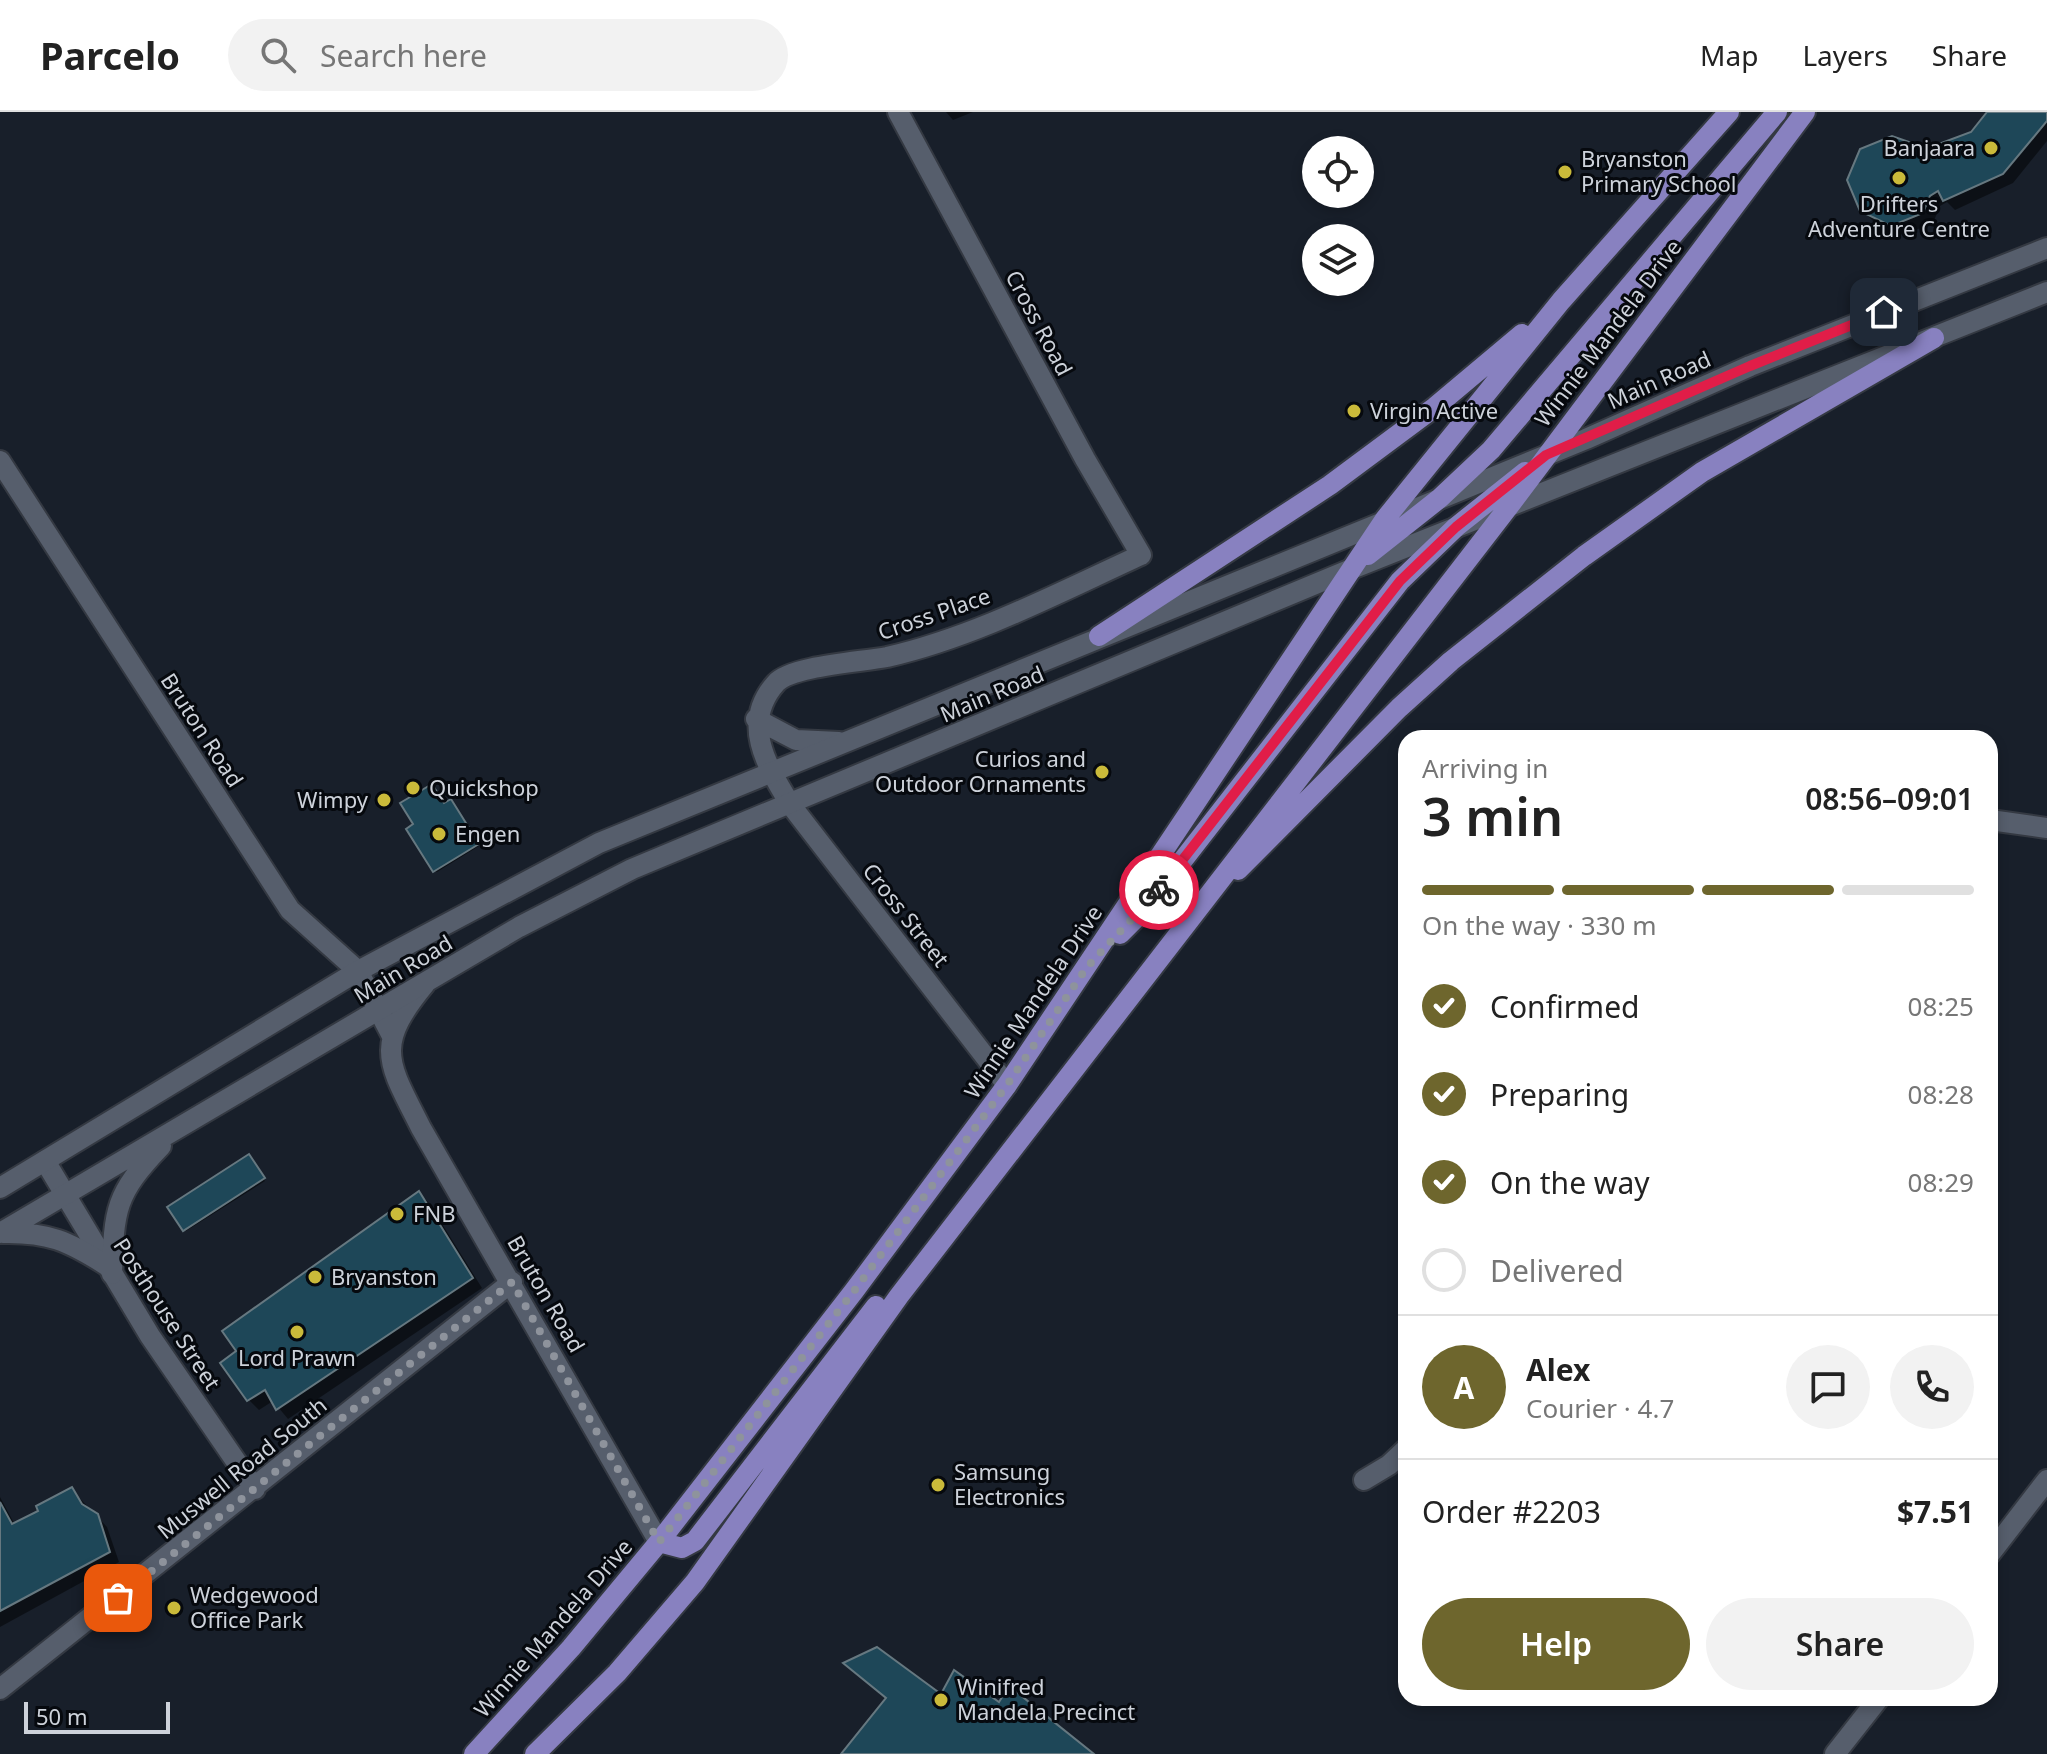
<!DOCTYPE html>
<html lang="en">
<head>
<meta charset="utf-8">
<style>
  :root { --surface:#fff; --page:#f2f2f2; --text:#222; --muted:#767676; --line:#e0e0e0; --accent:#6e662d }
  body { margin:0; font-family:"Noto Sans",sans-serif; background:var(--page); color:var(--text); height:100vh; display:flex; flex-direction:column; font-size:30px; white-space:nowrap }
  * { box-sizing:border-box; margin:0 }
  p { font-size:26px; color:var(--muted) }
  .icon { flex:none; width:44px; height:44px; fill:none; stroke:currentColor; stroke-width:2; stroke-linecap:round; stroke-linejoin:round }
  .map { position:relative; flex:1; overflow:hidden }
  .details { position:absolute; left:1398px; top:618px; width:600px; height:976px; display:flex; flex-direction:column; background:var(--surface); border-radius:24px; box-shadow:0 4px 12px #0003 }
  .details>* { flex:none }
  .buttons { position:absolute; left:1302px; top:24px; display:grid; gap:16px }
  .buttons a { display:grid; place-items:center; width:72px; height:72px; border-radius:50%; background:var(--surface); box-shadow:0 4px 12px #0003; font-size:40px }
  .scale { position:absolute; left:24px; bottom:20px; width:146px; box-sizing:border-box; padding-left:8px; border:4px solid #cdd2da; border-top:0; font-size:22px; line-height:28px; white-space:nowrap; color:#cdd2da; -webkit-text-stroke:6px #06090e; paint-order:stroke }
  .pin { position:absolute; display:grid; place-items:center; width:68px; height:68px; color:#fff; margin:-34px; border-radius:16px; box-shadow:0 4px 12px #0006 }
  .courier { position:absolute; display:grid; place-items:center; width:80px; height:80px; margin:-40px; border:6px solid #e11d48; border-radius:50%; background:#fff; color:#222; box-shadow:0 2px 10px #0007 }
  .overview em { font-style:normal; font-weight:600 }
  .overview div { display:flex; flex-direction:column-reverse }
  .overview { display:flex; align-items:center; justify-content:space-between; height:136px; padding:0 24px }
  h1 { font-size:52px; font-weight:600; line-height:60px }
  .bar { display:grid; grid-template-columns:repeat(4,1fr); gap:12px 8px; align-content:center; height:96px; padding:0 24px }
  .bar i { height:10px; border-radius:6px; background:var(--line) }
  .bar .current { background:var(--accent) }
  .bar p { grid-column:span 4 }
  .line { display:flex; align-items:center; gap:20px; padding:0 24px; border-top:2px solid var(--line) }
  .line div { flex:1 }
  .round { display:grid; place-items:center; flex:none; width:84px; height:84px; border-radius:42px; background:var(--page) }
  ol { padding:0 24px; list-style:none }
  li { display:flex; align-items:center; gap:24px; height:88px }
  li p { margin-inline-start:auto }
  li .icon { padding:8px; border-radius:50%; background:var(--accent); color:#fff; stroke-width:4 }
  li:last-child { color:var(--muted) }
  li i { width:44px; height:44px; border:4px solid var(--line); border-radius:50% }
  .cta { display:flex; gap:16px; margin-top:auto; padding:16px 24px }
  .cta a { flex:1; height:92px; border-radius:48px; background:var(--accent); color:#fff; font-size:32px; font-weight:600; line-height:92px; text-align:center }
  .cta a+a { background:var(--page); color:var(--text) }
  header { display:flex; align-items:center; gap:48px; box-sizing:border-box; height:112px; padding:0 40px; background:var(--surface); border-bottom:2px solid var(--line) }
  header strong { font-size:38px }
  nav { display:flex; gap:44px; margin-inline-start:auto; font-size:28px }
  .search { width:560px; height:72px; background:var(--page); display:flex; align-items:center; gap:20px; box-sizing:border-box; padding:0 28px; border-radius:44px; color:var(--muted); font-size:30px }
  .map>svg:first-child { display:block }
</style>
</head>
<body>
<header>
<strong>Parcelo</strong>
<div class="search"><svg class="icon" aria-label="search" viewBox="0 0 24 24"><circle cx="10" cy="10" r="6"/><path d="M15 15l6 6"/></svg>Search here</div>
<nav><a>Map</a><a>Layers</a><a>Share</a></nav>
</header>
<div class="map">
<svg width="2047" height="1642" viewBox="0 0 2047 1642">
  <rect width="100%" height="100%" fill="#181f2a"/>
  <path fill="#0007" d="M946 0H973L953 8Z
    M1990 0H2047V29L2013 71 1955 98 1947 90 1940 94 1933 111 1903 123 1873 109 1862 98 1921 41 1972 22Z
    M452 691 479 734 437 760 435 759Z
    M251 1046 265 1069 186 1119 184 1118Z
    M419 1081 429 1091 482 1176 288 1307 273 1289 259 1298 249 1288Z
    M72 1378 107 1415 119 1450 0 1515V1385L15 1413Z"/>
  <path fill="#1e4758" stroke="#667880" stroke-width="2" d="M1987 0H2047V9L2003 62 1943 89 1938 79 1930 84 1923 101 1891 114 1860 99 1847 68 1860 37 1892 24 1915 32 1920 39 1971 20Z
    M432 672 444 691 451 687 479 732 433 760 406 717 413 712 400 691Z
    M249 1042 265 1066 183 1119 167 1095Z
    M419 1079 473 1166 276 1298 265 1278 247 1289 220 1251 236 1239 222 1219Z
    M72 1375 82 1392 98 1402 110 1440 0 1499V1390L12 1412 38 1399 36 1394Z
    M877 1535 941 1582 954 1558 999 1590 1009 1574 1094 1642H841L886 1586 843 1551Z"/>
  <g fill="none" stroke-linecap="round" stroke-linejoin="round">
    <g stroke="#343942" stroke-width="24">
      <path id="street" d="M898 0 1085 347 1141 443C1060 480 975 525 887 545 861 550 791 554 776 571 740 611 767 654 790 692L1007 973
        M0 349 290 798 358 859 392 924
        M756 607 796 628 839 630
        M1990 708 2047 716
        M425 872C373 935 388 950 421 1016L659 1430
        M45 1049 150 1224 255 1377
        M1364 1368 1389 1353 1406 1337
        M1990 1442 2047 1368
        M0 1577 512 1170
        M1835 1642 1879 1586"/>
    </g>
    <g stroke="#343942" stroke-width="24">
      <path id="secondary" d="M0 1076 358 859 599 731 1586 327 1750 254 2047 136
        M0 1121 519 815 632 757 1349 458 2047 180
        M3 1121C48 1120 68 1129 106 1153
        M112 1162C114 1097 115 1082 161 1034"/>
    </g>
    <g stroke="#343942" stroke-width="24">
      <path id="primary" d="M1368 443 1440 386 1491 338 1777 0
        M1099 524 1330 373 1435 295 1522 222
        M1238 758 1399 596 1451 549 1584 444 1702 360 1934 226
        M1120 822 1144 798 1400 469 1456 415 1525 360
        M659 1430 682 1436 695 1429 876 1194
        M474 1642 571 1536 659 1430 854 1179 1007 973 1385 407 1561 189 1729 0
        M535 1642 617 1561 695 1470 899 1184 1510 393 1805 0"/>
    </g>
    <use href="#street" stroke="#565e6c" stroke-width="20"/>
    <use href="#secondary" stroke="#565e6c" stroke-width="20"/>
    <use href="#primary" stroke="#8881c0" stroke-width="20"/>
  </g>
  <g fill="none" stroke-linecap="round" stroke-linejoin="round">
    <path stroke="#8e939c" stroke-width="8" stroke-dasharray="0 14.4" d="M118 1486 512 1170 659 1430 854 1179 1007 973 1087 855 1159 778"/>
    <path stroke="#e11d48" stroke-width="10" d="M1159 778 1400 469 1456 415 1546 343 1750 254 1884 200"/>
  </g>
  <g fill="#caba3a" stroke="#06090e" stroke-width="3">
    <circle cx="1991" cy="36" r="8"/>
    <circle cx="1565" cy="60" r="8"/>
    <circle cx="1899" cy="66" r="8"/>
    <circle cx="1354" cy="299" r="8"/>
    <circle cx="1102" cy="660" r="8"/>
    <circle cx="413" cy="676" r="8"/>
    <circle cx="384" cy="688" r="8"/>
    <circle cx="439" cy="722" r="8"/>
    <circle cx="397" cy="1102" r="8"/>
    <circle cx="315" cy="1165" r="8"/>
    <circle cx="297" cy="1220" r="8"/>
    <circle cx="938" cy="1373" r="8"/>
    <circle cx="174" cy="1496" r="8"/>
    <circle cx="941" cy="1588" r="8"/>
  </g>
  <g text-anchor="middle" stroke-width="6" stroke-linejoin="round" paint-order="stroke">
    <g font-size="22" fill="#cdd2da" stroke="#06090e" text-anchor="start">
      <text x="1975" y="44" text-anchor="end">Banjaara</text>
      <text x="1581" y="55">Bryanston<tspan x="1581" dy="25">Primary School</tspan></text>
      <text x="1899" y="100" text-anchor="middle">Drifters<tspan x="1899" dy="25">Adventure Centre</tspan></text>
      <text x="1370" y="307">Virgin Active</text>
      <text x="1086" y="655" text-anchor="end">Curios and<tspan x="1086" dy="25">Outdoor Ornaments</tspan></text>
      <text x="429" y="684">Quickshop</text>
      <text x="368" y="696" text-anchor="end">Wimpy</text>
      <text x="455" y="730">Engen</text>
      <text x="413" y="1110">FNB</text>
      <text x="331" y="1173">Bryanston</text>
      <text x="297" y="1254" text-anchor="middle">Lord Prawn</text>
      <text x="954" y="1368">Samsung<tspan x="954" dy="25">Electronics</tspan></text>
      <text x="190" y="1491">Wedgewood<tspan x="190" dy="25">Office Park</tspan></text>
      <text x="957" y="1583">Winifred<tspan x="957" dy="25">Mandela Precinct</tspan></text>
    </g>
    <g font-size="22" fill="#cdd2da" stroke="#06090e">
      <text transform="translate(1039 211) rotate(62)" y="8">Cross Road</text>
      <text transform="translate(1608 221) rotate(-53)" y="8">Winnie Mandela Drive</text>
      <text transform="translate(1659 268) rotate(-24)" y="8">Main Road</text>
      <text transform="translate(934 502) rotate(-19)" y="8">Cross Place</text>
      <text transform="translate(992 582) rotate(-23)" y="8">Main Road</text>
      <text transform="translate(202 618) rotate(57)" y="8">Bruton Road</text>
      <text transform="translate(906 803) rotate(52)" y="8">Cross Street</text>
      <text transform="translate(403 857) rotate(-31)" y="8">Main Road</text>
      <text transform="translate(1033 890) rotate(-56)" y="8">Winnie Mandela Drive</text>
      <text transform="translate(546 1182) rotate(60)" y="8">Bruton Road</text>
      <text transform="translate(167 1202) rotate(57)" y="8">Posthouse Street</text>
      <text transform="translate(242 1356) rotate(-39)" y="8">Muswell Road South</text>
      <text transform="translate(553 1516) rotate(-49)" y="8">Winnie Mandela Drive</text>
    </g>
  </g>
</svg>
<div class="buttons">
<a><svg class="icon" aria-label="locate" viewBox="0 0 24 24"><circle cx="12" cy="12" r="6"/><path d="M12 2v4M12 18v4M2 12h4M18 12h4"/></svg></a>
<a><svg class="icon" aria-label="layers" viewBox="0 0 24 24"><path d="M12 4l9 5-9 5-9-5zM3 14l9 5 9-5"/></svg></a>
</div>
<div class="scale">50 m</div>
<div class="pin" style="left:118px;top:1486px;background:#ea580c"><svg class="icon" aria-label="bag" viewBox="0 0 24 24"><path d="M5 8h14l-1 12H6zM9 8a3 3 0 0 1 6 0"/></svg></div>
<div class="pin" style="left:1884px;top:200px;background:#1f2937"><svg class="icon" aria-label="home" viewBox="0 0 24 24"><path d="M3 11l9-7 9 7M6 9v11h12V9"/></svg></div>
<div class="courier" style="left:1159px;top:778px"><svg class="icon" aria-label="bike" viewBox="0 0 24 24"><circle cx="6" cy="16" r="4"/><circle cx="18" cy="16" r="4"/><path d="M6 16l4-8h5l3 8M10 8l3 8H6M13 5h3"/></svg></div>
<section class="details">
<div class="overview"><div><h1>3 min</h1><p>Arriving in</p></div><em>08:56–09:01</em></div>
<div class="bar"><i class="current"></i><i class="current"></i><i class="current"></i><i></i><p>On the way · 330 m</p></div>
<ol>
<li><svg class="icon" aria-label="check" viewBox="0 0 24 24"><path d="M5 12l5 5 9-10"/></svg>Confirmed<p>08:25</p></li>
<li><svg class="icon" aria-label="check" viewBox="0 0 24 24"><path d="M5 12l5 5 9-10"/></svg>Preparing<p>08:28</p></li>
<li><svg class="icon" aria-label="check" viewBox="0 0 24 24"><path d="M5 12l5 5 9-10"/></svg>On the way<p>08:29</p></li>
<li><i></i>Delivered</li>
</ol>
<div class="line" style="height:144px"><b class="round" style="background:var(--accent);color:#fff">A</b><div><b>Alex</b><p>Courier · 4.7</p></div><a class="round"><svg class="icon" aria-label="chat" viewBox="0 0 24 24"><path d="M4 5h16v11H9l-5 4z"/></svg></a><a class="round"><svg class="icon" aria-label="phone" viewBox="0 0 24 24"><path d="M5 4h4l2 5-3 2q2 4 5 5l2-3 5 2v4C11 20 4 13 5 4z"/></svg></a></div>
<div class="line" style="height:104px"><div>Order #2203</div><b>$7.51</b></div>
<div class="cta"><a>Help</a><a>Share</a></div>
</section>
</div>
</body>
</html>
